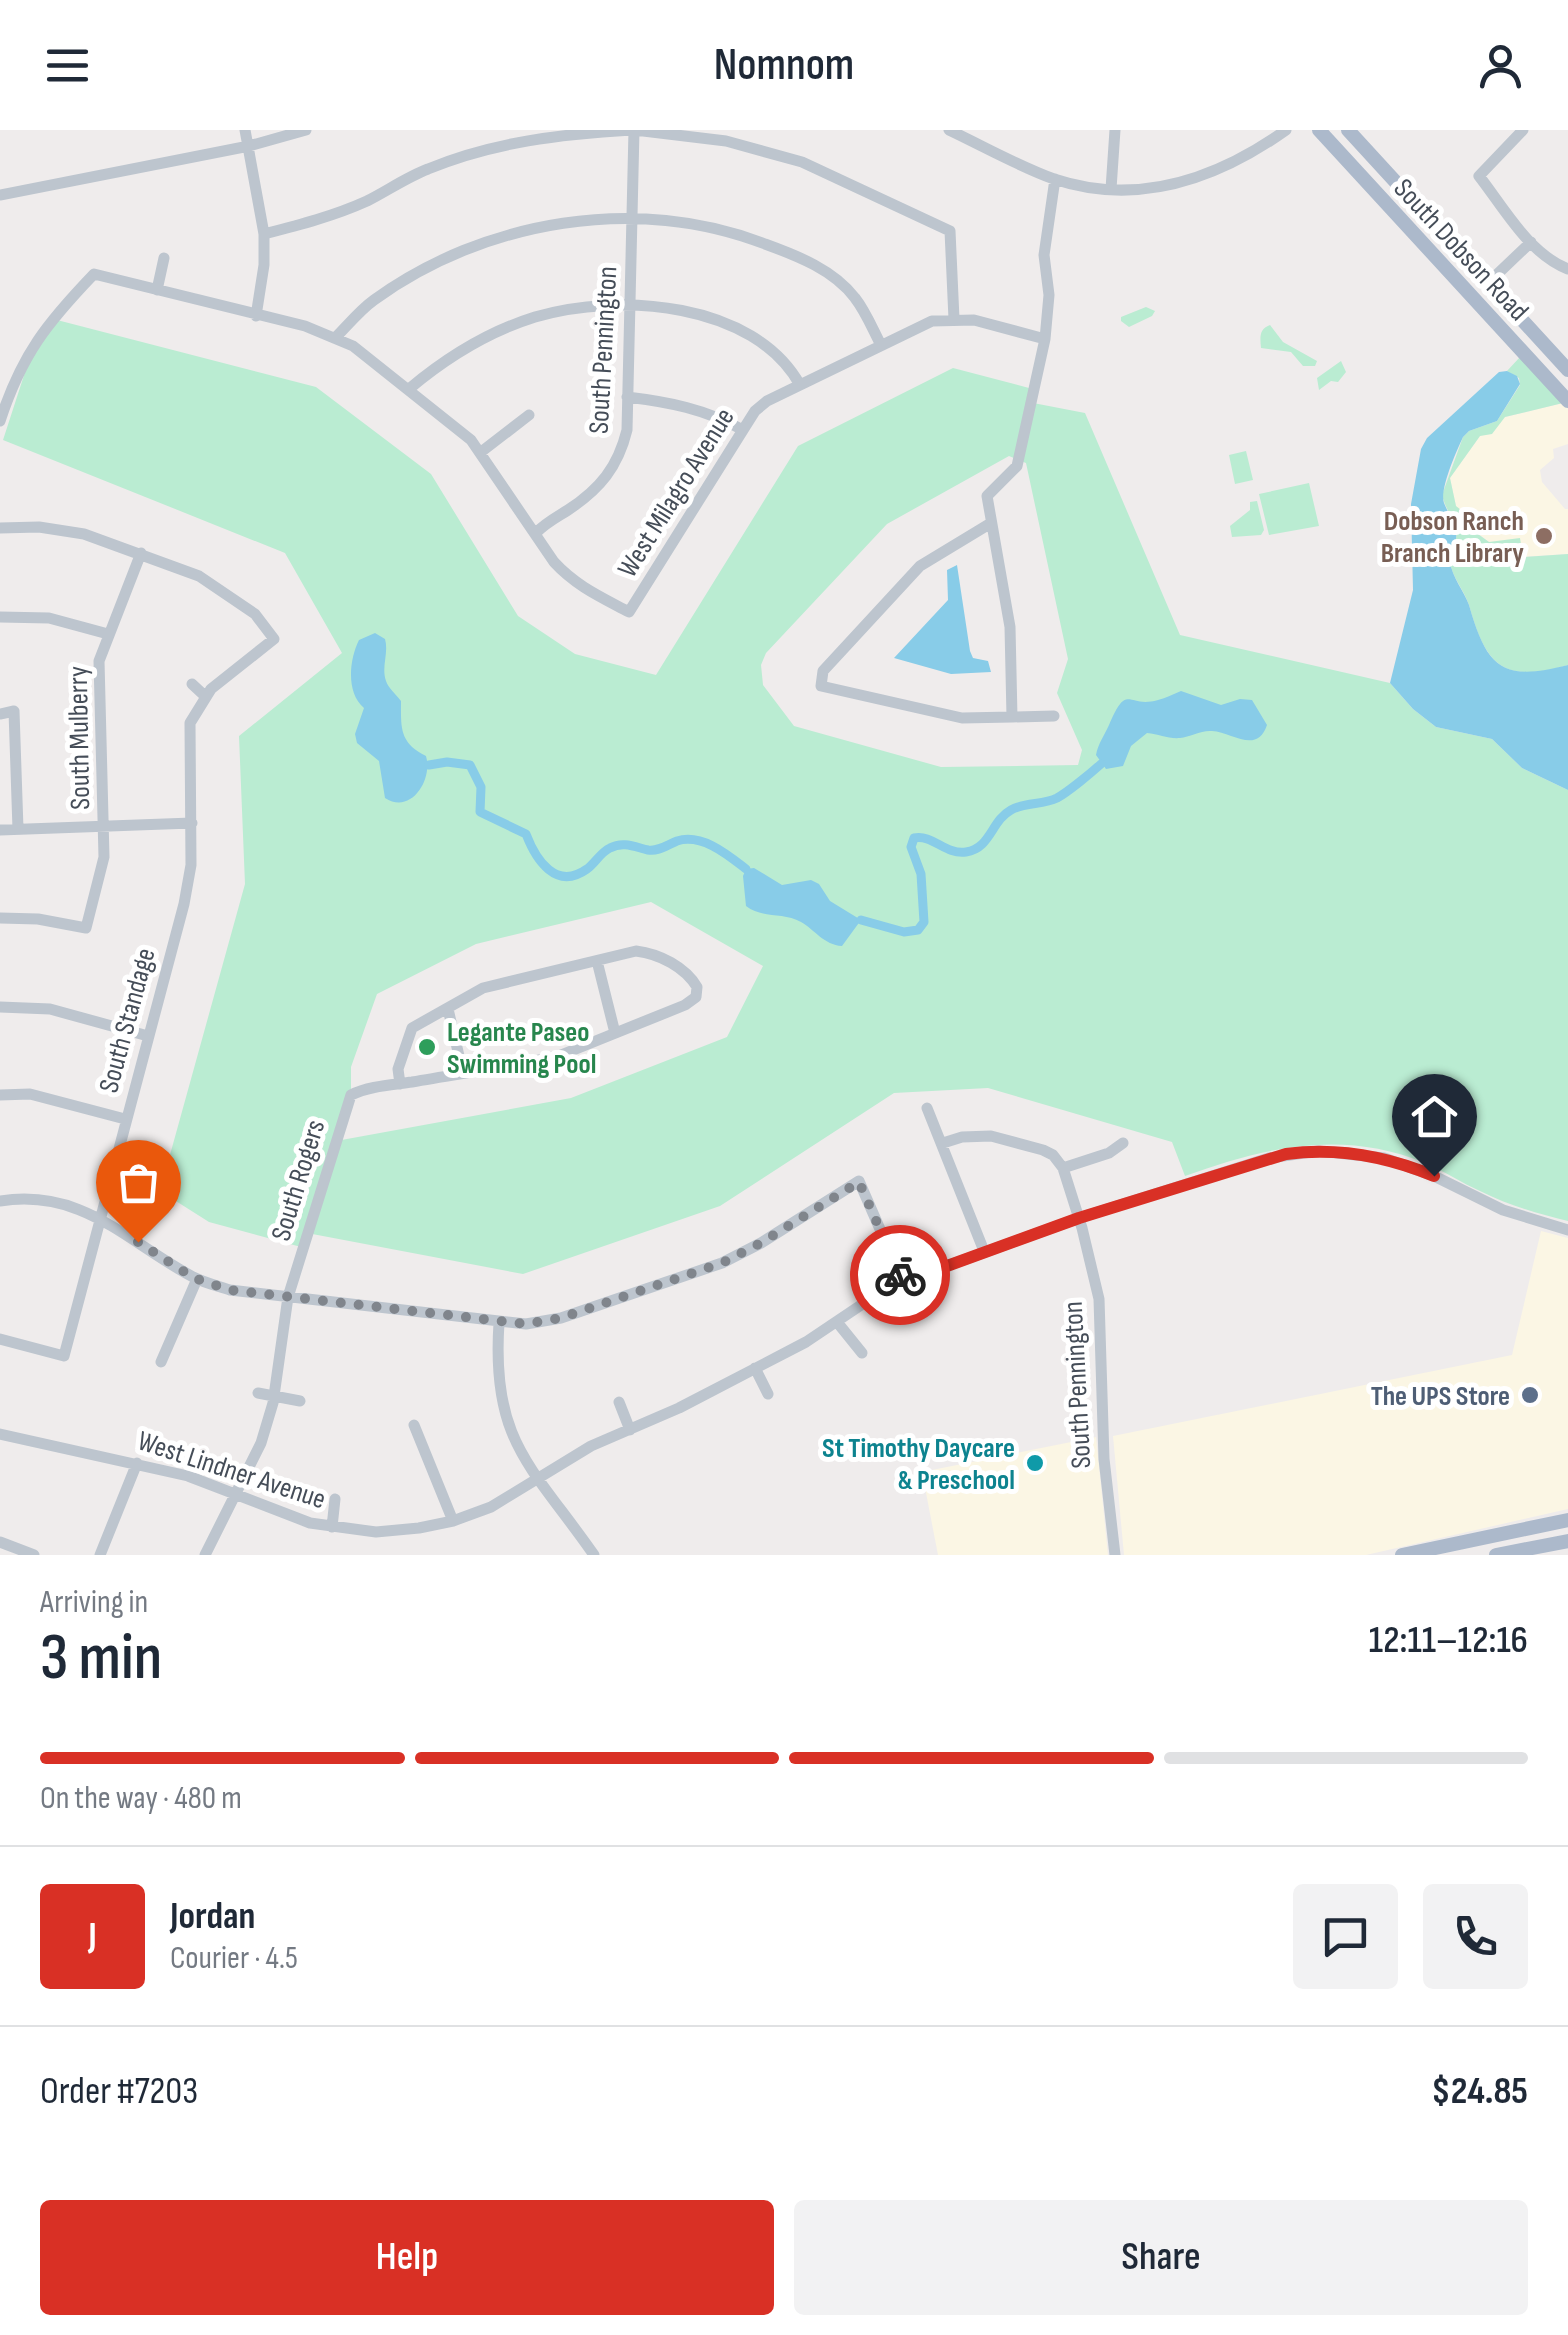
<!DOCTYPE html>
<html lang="en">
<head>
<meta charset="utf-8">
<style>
  :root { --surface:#fff; --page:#f2f2f3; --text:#1f2937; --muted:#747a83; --line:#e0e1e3; --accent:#d93025 }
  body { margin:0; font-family:"Sofia Sans Condensed",sans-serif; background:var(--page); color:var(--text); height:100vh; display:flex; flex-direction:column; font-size:38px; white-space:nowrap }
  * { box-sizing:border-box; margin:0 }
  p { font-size:32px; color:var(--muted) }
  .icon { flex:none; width:55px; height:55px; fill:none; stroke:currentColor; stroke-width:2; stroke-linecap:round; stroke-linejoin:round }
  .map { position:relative; height:1425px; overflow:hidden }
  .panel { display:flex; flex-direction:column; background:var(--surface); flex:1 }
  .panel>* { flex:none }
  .pin { position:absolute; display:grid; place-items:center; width:85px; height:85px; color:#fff; margin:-102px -42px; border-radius:50% 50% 50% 0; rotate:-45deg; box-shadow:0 0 10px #0007 }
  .pin .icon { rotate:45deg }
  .courier { position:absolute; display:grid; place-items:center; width:100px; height:100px; margin:-50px; border:8px solid #d93025; border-radius:50%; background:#fff; color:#222; box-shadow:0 2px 12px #0007 }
  .head em { font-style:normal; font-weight:600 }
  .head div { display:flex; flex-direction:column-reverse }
  .head { display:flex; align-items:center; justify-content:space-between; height:170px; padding:0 40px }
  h1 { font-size:65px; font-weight:600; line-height:75px }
  .bar { display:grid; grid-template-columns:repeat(4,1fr); gap:15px 10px; align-content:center; height:120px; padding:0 40px }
  .bar i { height:12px; border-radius:8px; background:var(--line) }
  .bar .current { background:var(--accent) }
  .bar p { grid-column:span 4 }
  .line { display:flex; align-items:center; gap:25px; padding:0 40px; border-top:2px solid var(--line) }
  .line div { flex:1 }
  .round { display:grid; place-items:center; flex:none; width:105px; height:105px; border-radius:10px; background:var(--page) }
  .cta { display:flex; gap:20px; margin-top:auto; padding:20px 40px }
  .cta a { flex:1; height:115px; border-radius:10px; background:var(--accent); color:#fff; font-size:40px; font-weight:600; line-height:115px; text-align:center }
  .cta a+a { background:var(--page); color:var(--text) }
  header { display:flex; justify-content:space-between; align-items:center; height:130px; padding:0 40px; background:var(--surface); font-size:45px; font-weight:600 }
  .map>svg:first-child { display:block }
</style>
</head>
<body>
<header><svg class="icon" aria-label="menu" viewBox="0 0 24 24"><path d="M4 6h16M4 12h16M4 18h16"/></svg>Nomnom<svg class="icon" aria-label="person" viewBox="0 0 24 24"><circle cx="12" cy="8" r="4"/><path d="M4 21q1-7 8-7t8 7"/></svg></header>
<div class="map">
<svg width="1568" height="1425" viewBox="0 0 1568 1425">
  <rect width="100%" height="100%" fill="#efecec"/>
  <path fill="#fbf6e4" d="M1563 273 1568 279V314L1553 319 1554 328 1540 340 1542 352 1565 379H1568V424L1522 427 1489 412 1464 393 1456 376 1450 348 1480 306 1505 287Z
    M1541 1101 1568 1108V1379L1366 1425H1124L1113 1306 1512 1225Z
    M1096 1307 1108 1425H938L922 1342Z"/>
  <path fill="#baecd2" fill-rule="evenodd" d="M1146 177 1155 181 1152 186 1129 197 1121 191V187Z
    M57 190 316 257 431 344 518 486 575 524 656 545 798 316 953 238 1029 258 1028 272 1085 283 1180 505 1390 553 1413 579 1436 597 1492 609 1522 638 1568 660V1091C1538 1084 1508 1075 1480 1061 1462 1053 1444 1041 1425 1033 1343 999 1265 1017 1185 1046L1172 1012 988 958 894 963 720 1076 523 1144 307 1103 301 1117 209 1092 160 1061 245 754 239 606 342 523 285 423 3 310 28 233ZM1009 326 1026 333 1068 529 1057 563 1082 620 1078 635 941 637 794 596 763 555 761 535 766 523 887 394ZM651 772 763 836 727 907 571 968 336 1011 351 965V937L377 864 476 814Z
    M1270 195 1283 212 1317 231 1315 236H1303L1291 222 1261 218C1260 207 1259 199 1270 195Z
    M1520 227 1563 273 1505 287 1492 304 1480 306 1450 348 1456 376 1466 384 1464 394 1489 412 1520 408 1523 427 1568 424V535C1503 554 1486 536 1469 475 1464 460 1452 447 1450 432 1449 421 1458 413 1456 402 1454 389 1445 378 1442 365L1463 307 1469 301 1497 291 1520 255 1519 248 1507 241Z
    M1341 231 1346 242 1338 252 1331 251 1319 260 1317 248Z
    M1246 321 1253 350 1235 354 1229 325Z
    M1309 353 1319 396 1269 405 1259 364Z
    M1257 371 1264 400 1261 405 1232 407 1230 396 1250 380V372Z"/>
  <path fill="#88cce8" d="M1507 241 1517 246 1520 254 1497 291 1469 301 1463 307C1457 320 1439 360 1444 373 1448 383 1454 391 1456 402 1458 413 1449 421 1450 432 1452 447 1464 461 1469 475 1487 538 1502 552 1568 535V660L1522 638 1492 609 1436 597 1413 579 1390 553 1413 460 1411 374 1421 319 1427 308 1499 242Z
    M957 435 970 521 973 528 988 531 991 542 951 544 894 528 948 470 947 440Z
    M375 503 385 509C389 523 381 537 386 551 388 558 396 564 401 571 401 597 399 613 426 626 433 650 411 685 385 668L379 631 357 613 355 604 364 578C346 563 349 530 359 510Z
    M1181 561 1221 575 1240 569 1252 570 1267 595C1257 625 1232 602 1212 601 1201 600 1190 607 1180 608 1168 609 1159 604 1147 603L1131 616 1123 636 1106 639 1096 625C1098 614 1104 606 1109 595 1128 551 1127 579 1158 570 1166 568 1173 564 1181 561Z
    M754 738 782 755 811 750 819 754 830 771 861 790 842 816C824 815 815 800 801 792 783 782 763 789 746 776L743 746 746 739Z"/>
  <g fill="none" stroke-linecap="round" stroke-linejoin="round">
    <path stroke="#88cce8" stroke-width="9" d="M429 635 447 632 470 635 481 657 480 682 526 704C536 730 556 761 587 739 595 733 601 722 610 718 623 711 635 717 648 720 658 722 667 715 677 711 702 703 728 725 746 739
      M861 790 904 802 918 800 924 792 921 744 911 717 914 708C933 704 945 725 966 722 991 718 991 691 1011 680 1025 672 1043 675 1057 668 1068 662 1091 643 1101 634"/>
    <path stroke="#bdc5ce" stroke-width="11" d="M245 0 264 104V135L256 186
      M635 0 726 11 802 32 950 101 954 189
      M949 0C983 16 1018 36 1054 49 1138 77 1217 49 1286 0
      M1523 0 1479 46C1504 78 1529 124 1568 139
      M1111 59 1115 0
      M0 65 249 16 306 0
      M264 104C299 95 334 86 367 71 387 61 407 47 428 39 493 12 562 4 632 0
      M1488 153 1531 112
      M157 160 164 128
      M336 207C348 195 360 180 374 170 484 90 638 64 765 114 798 126 834 140 855 168 866 182 873 200 881 215
      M409 259C447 227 487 202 535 187 619 162 754 172 800 255
      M627 267C669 272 705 279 743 300
      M0 291C22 224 47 193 94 144L305 196 353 216 471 310 554 432C576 456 601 467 629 482L743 300 755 281 767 271 932 191 974 190 1045 209
      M481 322 529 285
      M991 393 920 436 823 541 821 556 962 588 1012 587 1010 497 987 366 1017 336 1045 209 1049 165 1044 125 1055 49
      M0 398 39 397 84 404 199 446 255 484 274 509 211 559 190 593 191 735 184 774 64 1226 0 1209
      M536 403C545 393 557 387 568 380 600 359 618 337 627 300L634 0
      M0 487 49 488 108 504
      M192 554 206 567
      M0 584 14 581 18 699
      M1012 587 1054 586
      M0 700 192 693
      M0 788 38 789 86 798 104 727 99 531 141 423
      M597 831 615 903
      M0 877 50 879 148 906
      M448 879 463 943
      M0 965 30 964 125 989
      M927 978 984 1121
      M943 1013 962 1007 991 1006 1043 1020 1053 1025 1063 1038 1082 1098 1099 1169 1104 1329 1115 1425
      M1063 1038 1109 1023 1123 1013
      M0 1071C83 1058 127 1112 193 1147 205 1153 218 1156 230 1160L526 1194 561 1188 722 1133 761 1113 859 1051 903 1152
      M837 1192 862 1223
      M499 1193C491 1312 532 1336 594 1425
      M161 1232 197 1149
      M755 1238 768 1264
      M258 1263 300 1271
      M619 1272 630 1300
      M414 1295 453 1391
      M0 1304 188 1346 310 1393 376 1402 419 1398 453 1391 491 1377 591 1316 679 1278 806 1212 873 1167 903 1152 1079 1088 1269 1028 1318 1021 1384 1028 1434 1046 1503 1080 1568 1100
      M332 1397 335 1369
      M0 1412 34 1425
      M100 1425 137 1333
      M205 1425 261 1313 273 1273 288 1167 351 965C369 956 392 955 412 952 462 943 512 937 561 925L685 875 696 867 697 857C685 837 660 824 636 821L483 858 412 898 398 939 400 954"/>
    <path stroke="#acb9cb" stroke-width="14" d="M1319 0 1568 271
      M1348 0 1568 240
      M1402 1425 1568 1390
      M1496 1425 1568 1411"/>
  </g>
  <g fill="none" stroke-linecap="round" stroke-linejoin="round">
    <path stroke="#80858c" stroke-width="10" stroke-dasharray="0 18" d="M138 1112 194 1148 230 1160 526 1194 561 1188 722 1133 761 1113 859 1052 900 1145"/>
    <path stroke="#d93025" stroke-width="12" d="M900 1145 903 1152 1079 1088 1286 1024C1338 1017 1386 1026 1434 1046"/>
  </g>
  <circle fill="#8d6e63" stroke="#fff" stroke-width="4" cx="1544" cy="406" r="10"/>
  <circle fill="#2e9e5b" stroke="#fff" stroke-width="4" cx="427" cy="917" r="10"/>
  <circle fill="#5c6f8a" stroke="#fff" stroke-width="4" cx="1530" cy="1265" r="10"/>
  <circle fill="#0f9aa8" stroke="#fff" stroke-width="4" cx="1035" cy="1333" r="10"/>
  <g text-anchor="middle" stroke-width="10" stroke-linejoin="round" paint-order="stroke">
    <g font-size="28" fill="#454d58" stroke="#fff">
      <text transform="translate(1462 119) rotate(47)" y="10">South Dobson Road</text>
      <text transform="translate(602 220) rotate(-87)" y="10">South Pennington</text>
      <text transform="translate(675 362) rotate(-58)" y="10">West Milagro Avenue</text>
      <text transform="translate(78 608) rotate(-91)" y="10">South Mulberry</text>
      <text transform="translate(126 890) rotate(-75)" y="10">South Standage</text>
      <text transform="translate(297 1050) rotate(-73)" y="10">South Rogers</text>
      <text transform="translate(1076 1255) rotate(-93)" y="10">South Pennington</text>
      <text transform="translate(232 1339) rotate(18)" y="10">West Lindner Avenue</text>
    </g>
    <g font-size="28" font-weight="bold" fill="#785e54" stroke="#fff" text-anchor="end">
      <text x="1524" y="400">Dobson Ranch<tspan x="1524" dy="32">Branch Library</tspan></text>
    </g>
    <g font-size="28" font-weight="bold" fill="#27864d" stroke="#fff" text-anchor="start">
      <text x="447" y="911">Legante Paseo<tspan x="447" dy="32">Swimming Pool</tspan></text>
    </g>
    <g font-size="28" font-weight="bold" fill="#4e5e75" stroke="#fff" text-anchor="end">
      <text x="1510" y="1275">The UPS Store</text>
    </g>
    <g font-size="28" font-weight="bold" fill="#0d838f" stroke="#fff" text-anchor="end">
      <text x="1015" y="1327">St Timothy Daycare<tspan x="1015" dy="32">&amp; Preschool</tspan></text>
    </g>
  </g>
</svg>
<div class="pin" style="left:138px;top:1112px;background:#ea580c"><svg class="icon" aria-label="bag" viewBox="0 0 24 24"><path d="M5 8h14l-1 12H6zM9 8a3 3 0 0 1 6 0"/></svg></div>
<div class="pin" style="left:1434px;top:1046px;background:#1f2937"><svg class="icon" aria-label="home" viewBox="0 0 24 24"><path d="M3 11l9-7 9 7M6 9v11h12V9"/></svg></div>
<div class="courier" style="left:900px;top:1145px"><svg class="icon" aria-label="bike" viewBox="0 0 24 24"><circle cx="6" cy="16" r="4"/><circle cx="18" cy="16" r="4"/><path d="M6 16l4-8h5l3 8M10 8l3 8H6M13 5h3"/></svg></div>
</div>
<section class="panel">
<div class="head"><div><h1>3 min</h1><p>Arriving in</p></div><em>12:11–12:16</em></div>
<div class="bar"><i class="current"></i><i class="current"></i><i class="current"></i><i></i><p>On the way · 480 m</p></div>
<div class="line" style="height:180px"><b class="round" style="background:var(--accent);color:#fff">J</b><div><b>Jordan</b><p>Courier · 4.5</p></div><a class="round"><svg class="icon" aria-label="chat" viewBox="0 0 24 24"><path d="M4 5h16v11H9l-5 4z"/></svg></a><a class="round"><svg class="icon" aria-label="phone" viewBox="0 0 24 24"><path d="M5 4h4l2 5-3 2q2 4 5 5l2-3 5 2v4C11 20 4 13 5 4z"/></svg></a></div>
<div class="line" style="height:130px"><div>Order #7203</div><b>$24.85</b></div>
<div class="cta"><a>Help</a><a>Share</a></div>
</section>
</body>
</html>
